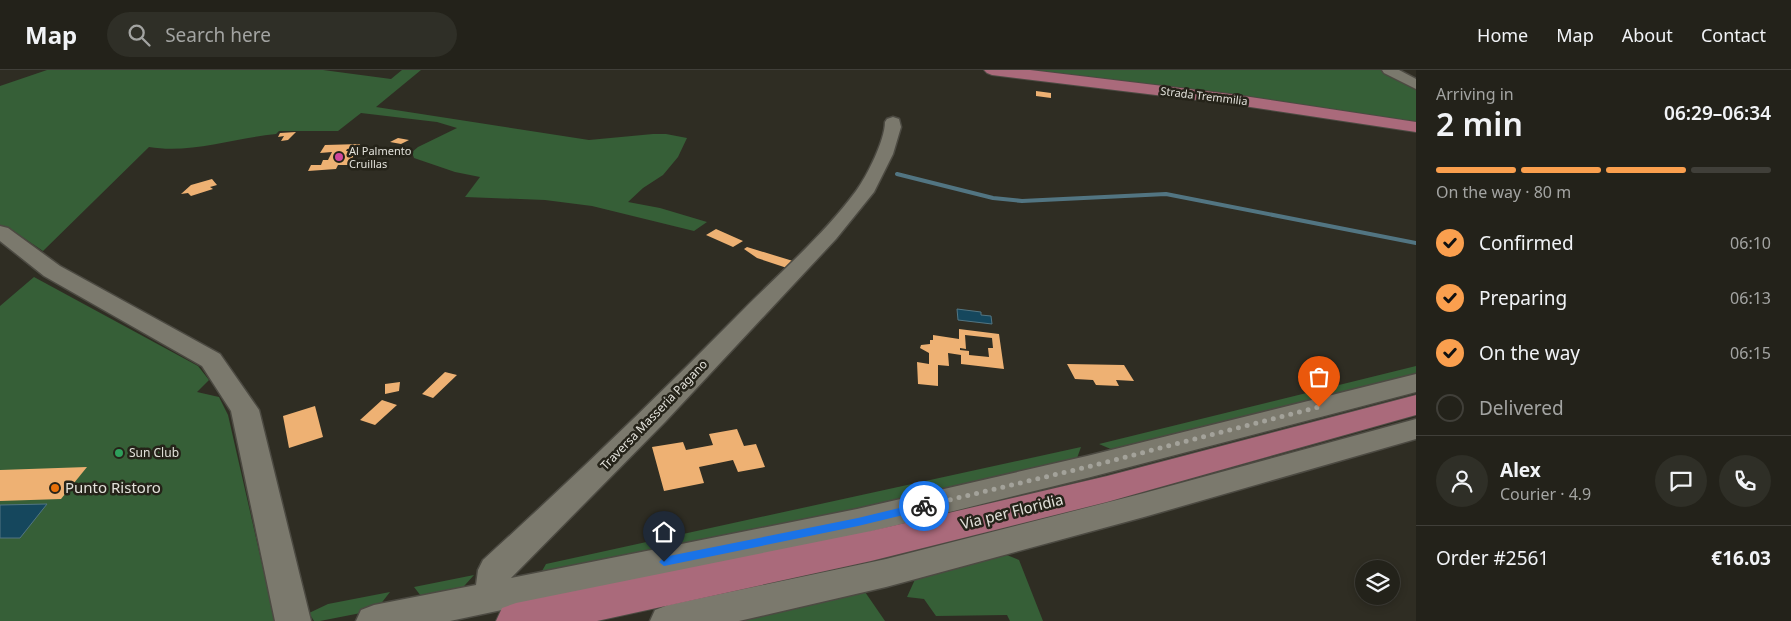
<!DOCTYPE html>
<html lang="en">
<head>
<meta charset="utf-8">
<style>
  :root { --surface:#23221a; --page:#2f2f27; --text:#f1f3f6; --muted:#a3a4a2; --line:#403f39; --accent:#fa9f4e }
  body { margin:0; font-family:"Noto Sans",sans-serif; background:var(--page); color:var(--text); height:100vh; display:flex; flex-direction:column; font-size:19px; white-space:nowrap }
  * { box-sizing:border-box; margin:0 }
  p { font-size:16px; color:var(--muted) }
  .icon { flex:none; width:28px; height:28px; fill:none; stroke:currentColor; stroke-width:2; stroke-linecap:round; stroke-linejoin:round }
  .map { position:relative; flex:1; overflow:hidden }
  .panel { display:flex; flex-direction:column; background:var(--surface); width:375px }
  .panel>* { flex:none }
  .fabs { position:absolute; left:1355px; top:490px; display:grid; gap:10px }
  .fabs a { display:grid; place-items:center; width:45px; height:45px; border-radius:50%; background:var(--surface); box-shadow:0 2px 8px #0003,0 0 0 1px var(--line); font-size:25px }
  .pin { position:absolute; display:grid; place-items:center; width:42px; height:42px; color:#fff; margin:-51px -21px; border-radius:50% 50% 50% 0; rotate:-45deg; box-shadow:0 0 5px #0007 }
  .pin .icon { rotate:45deg }
  .courier { position:absolute; display:grid; place-items:center; width:50px; height:50px; margin:-25px; border:4px solid #1a73e8; border-radius:50%; background:#fff; color:#222; box-shadow:0 1px 6px #0007 }
  .headline em { font-style:normal; font-weight:600 }
  .headline div { display:flex; flex-direction:column-reverse }
  .headline { display:flex; align-items:center; justify-content:space-between; height:85px; padding:0 20px }
  h1 { font-size:32px; font-weight:600; line-height:38px }
  .bar { display:grid; grid-template-columns:repeat(4,1fr); gap:8px 5px; align-content:center; height:60px; padding:0 20px }
  .bar i { height:6px; border-radius:4px; background:var(--line) }
  .bar .selected { background:var(--accent) }
  .bar p { grid-column:span 4 }
  .line { display:flex; align-items:center; gap:12px; padding:0 20px; border-top:1px solid var(--line) }
  .line div { flex:1 }
  .round { display:grid; place-items:center; flex:none; width:52px; height:52px; border-radius:26px; background:var(--page) }
  ol { padding:0 20px; list-style:none }
  li { display:flex; align-items:center; gap:15px; height:55px }
  li p { margin-inline-start:auto }
  li .icon { padding:5px; border-radius:50%; background:var(--accent); color:#111; stroke-width:4 }
  li:last-child { color:var(--muted) }
  li i { width:28px; height:28px; border:2px solid var(--line); border-radius:50% }
  header { display:flex; align-items:center; gap:30px; box-sizing:border-box; height:70px; padding:0 25px; background:var(--surface); border-bottom:1px solid var(--line) }
  header strong { font-size:24px }
  nav { display:flex; gap:28px; margin-inline-start:auto; font-size:18px }
  .search { width:350px; height:45px; background:var(--page); display:flex; align-items:center; gap:12px; box-sizing:border-box; padding:0 18px; border-radius:28px; color:var(--muted); font-size:19px }
  main { display:flex; flex:1; min-height:0 }
  .map>svg:first-child { display:block }
</style>
</head>
<body>
<header>
<strong>Map</strong>
<div class="search"><svg class="icon" aria-label="search" viewBox="0 0 24 24"><circle cx="10" cy="10" r="6"/><path d="M15 15l6 6"/></svg>Search here</div>
<nav><a>Home</a><a>Map</a><a>About</a><a>Contact</a></nav>
</header>
<main>
<div class="map">
<svg width="1416" height="551" viewBox="0 0 1416 551">
  <rect width="100%" height="100%" fill="#2f2d23"/>
  <path fill="#365f37" d="M47 0H323L391 9 402 0H421L376 37 589 70 653 64H666L687 68 678 87 663 105 643 118 628 132 660 138 707 152 694 161 592 136 545 130 465 127 480 107 455 102 414 88 412 82 418 77 457 58 437 52 361 43 338 61H279L276 64C234 68 191 84 149 77L43 181 9 158 0 159V16Z
    M1026 0H1385L1416 17V53Z
    M34 207 198 296 209 310 197 322 219 327 228 345 275 551H0V236Z
    M1416 296V305L1113 380 1099 374Z
    M1081 377 1076 391 852 441 538 508 546 494Z
    M1002 483 1019 490 1043 551H1010L1007 545 936 546 924 529 907 527 917 505Z
    M474 505 457 524 424 530 414 517Z
    M863 519 885 551H720Z
    M390 522 376 540 320 551H314L309 543 328 534Z"/>
  <path fill="#15475d" stroke="#527582" d="M957 239 981 242V245L991 246 992 254 958 250Z
    M47 434 20 468H0V435Z"/>
  <g fill="none" stroke-linecap="round" stroke-linejoin="round">
    <path stroke="#527582" stroke-width="4" d="M897 104 993 128 1022 131 1166 124 1416 173"/>
  </g>
  <path fill="#eeb173" fill-rule="evenodd" d="M1036 21 1051 23V28L1036 26Z
    M296 62 288 70 281 71 284 66 278 67 280 63Z
    M398 68 409 70 401 74 390 72Z
    M360 74 357 78 347 79 346 81H356L349 95H338L336 99 308 101 311 95H321L323 90H328L332 82 320 83 325 75Z
    M212 109 217 115 210 117 213 119 191 126 188 123 181 124 191 115Z
    M716 159 743 171 733 177 706 165Z
    M747 177 793 191 787 198 757 188 744 179Z
    M959 259 999 264 1004 299 961 294V285L948 283 949 296 938 295V316L918 314 917 292 929 294V283L920 278 921 275 930 274V270H933V265L959 269ZM965 265 992 268 993 278H988L989 287 969 285V281L960 280V278L966 279Z
    M1067 294 1124 295 1134 311 1116 310 1119 316 1096 315 1093 310 1075 309Z
    M445 302 457 305 433 328 422 324Z
    M400 312 399 321 385 324V314Z
    M382 330 397 335 375 355 360 350Z
    M315 336 323 367 289 378 283 346Z
    M737 359 744 376 756 374 765 397 738 402 733 390 699 397 704 413 664 421 652 377 683 372 686 380 713 375 709 364Z
    M87 397 61 429 0 431V400Z"/>
  <g fill="none" stroke-linecap="round" stroke-linejoin="round">
    <g stroke="#4c4a42" stroke-width="3">
      <path id="minor" d="M1382 0H1399L1416 9V19L1384 3Z
        M893 47 899 49 901 57 893 84 874 122 836 169 665 352 511 508 857 439 1087 386 1416 304V322L1087 408 857 465 450 551H356L361 540 374 535 476 515 478 500 483 490C570 411 654 330 736 247 776 206 822 167 856 121 867 106 885 70 885 52L887 49Z
        M0 156 8 158 60 196 220 284 259 340 311 551H275L231 341 202 296 44 206 0 171Z
        M1416 349V369L1144 447 886 517 739 551H650L655 540 668 535 886 489 1144 423Z"/>
    </g>
    <g stroke="#4c4a42" stroke-width="2">
      <path id="major" d="M984 0H1030L1230 24 1416 52V62L1230 34 992 5 987 3Z
        M1416 325V345L1107 432 871 491 597 551H496L502 538 516 533 871 461 1107 406Z"/>
    </g>
    <use href="#minor" fill="#7b796d" fill-rule="evenodd"/>
    <use href="#major" fill="#aa6a7b" fill-rule="evenodd"/>
  </g>
  <path fill="#1a73e8" d="M924 432 928 433 929 436 928 439 858 456 664 496 659 492 664 487 858 448Z"/>
  <g fill="none" stroke-linecap="round" stroke-linejoin="round">
    <path stroke="#a3a29a" stroke-width="5" stroke-dasharray="0 9" d="M924 436 1087 397 1319 337"/>
  </g>
  <circle fill="#d1479c" stroke="#252319" stroke-width="2" cx="339" cy="87" r="5"/>
  <circle fill="#2e9e5b" stroke="#252319" stroke-width="2" cx="119" cy="383" r="5"/>
  <circle fill="#e8710a" stroke="#252319" stroke-width="2" cx="55" cy="418" r="5"/>
  <g text-anchor="middle" stroke-width="5" stroke-linejoin="round" paint-order="stroke">
    <g font-size="11" fill="#e2e1da" stroke="#252319">
      <text transform="translate(1204 26) rotate(7)" y="4">Strada Tremmilia</text>
    </g>
    <g font-size="11" fill="#e2e1da" stroke="#252319" text-anchor="start">
      <text x="349" y="85">Al Palmento<tspan x="349" dy="13">Cruillas</tspan></text>
    </g>
    <g font-size="12" fill="#e2e1da" stroke="#252319">
      <text transform="translate(654 345) rotate(-46)" y="4">Traversa Masseria Pagano</text>
    </g>
    <g font-size="12" fill="#e2e1da" stroke="#252319" text-anchor="start">
      <text x="129" y="387">Sun Club</text>
    </g>
    <g font-size="15" fill="#e2e1da" stroke="#252319" text-anchor="start">
      <text x="65" y="423">Punto Ristoro</text>
    </g>
    <g font-size="15" fill="#e2e1da" stroke="#252319">
      <text transform="translate(1012 442) rotate(-14)" y="5">Via per Floridia</text>
    </g>
  </g>
</svg>
<div class="fabs">
<a><svg class="icon" aria-label="layers" viewBox="0 0 24 24"><path d="M12 4l9 5-9 5-9-5zM3 14l9 5 9-5"/></svg></a>
</div>
<div class="pin" style="left:1319px;top:337px;background:#ea580c"><svg class="icon" aria-label="bag" viewBox="0 0 24 24"><path d="M5 8h14l-1 12H6zM9 8a3 3 0 0 1 6 0"/></svg></div>
<div class="pin" style="left:664px;top:492px;background:#1f2937"><svg class="icon" aria-label="home" viewBox="0 0 24 24"><path d="M3 11l9-7 9 7M6 9v11h12V9"/></svg></div>
<div class="courier" style="left:924px;top:436px"><svg class="icon" aria-label="bike" viewBox="0 0 24 24"><circle cx="6" cy="16" r="4"/><circle cx="18" cy="16" r="4"/><path d="M6 16l4-8h5l3 8M10 8l3 8H6M13 5h3"/></svg></div>
</div>
<section class="panel">
<div class="headline"><div><h1>2 min</h1><p>Arriving in</p></div><em>06:29–06:34</em></div>
<div class="bar"><i class="selected"></i><i class="selected"></i><i class="selected"></i><i></i><p>On the way · 80 m</p></div>
<ol>
<li><svg class="icon" aria-label="check" viewBox="0 0 24 24"><path d="M5 12l5 5 9-10"/></svg>Confirmed<p>06:10</p></li>
<li><svg class="icon" aria-label="check" viewBox="0 0 24 24"><path d="M5 12l5 5 9-10"/></svg>Preparing<p>06:13</p></li>
<li><svg class="icon" aria-label="check" viewBox="0 0 24 24"><path d="M5 12l5 5 9-10"/></svg>On the way<p>06:15</p></li>
<li><i></i>Delivered</li>
</ol>
<div class="line" style="height:90px"><a class="round"><svg class="icon" aria-label="person" viewBox="0 0 24 24"><circle cx="12" cy="8" r="4"/><path d="M4 21q1-7 8-7t8 7"/></svg></a><div><b>Alex</b><p>Courier · 4.9</p></div><a class="round"><svg class="icon" aria-label="chat" viewBox="0 0 24 24"><path d="M4 5h16v11H9l-5 4z"/></svg></a><a class="round"><svg class="icon" aria-label="phone" viewBox="0 0 24 24"><path d="M5 4h4l2 5-3 2q2 4 5 5l2-3 5 2v4C11 20 4 13 5 4z"/></svg></a></div>
<div class="line" style="height:65px"><div>Order #2561</div><b>€16.03</b></div>
</section>
</main>
</body>
</html>
